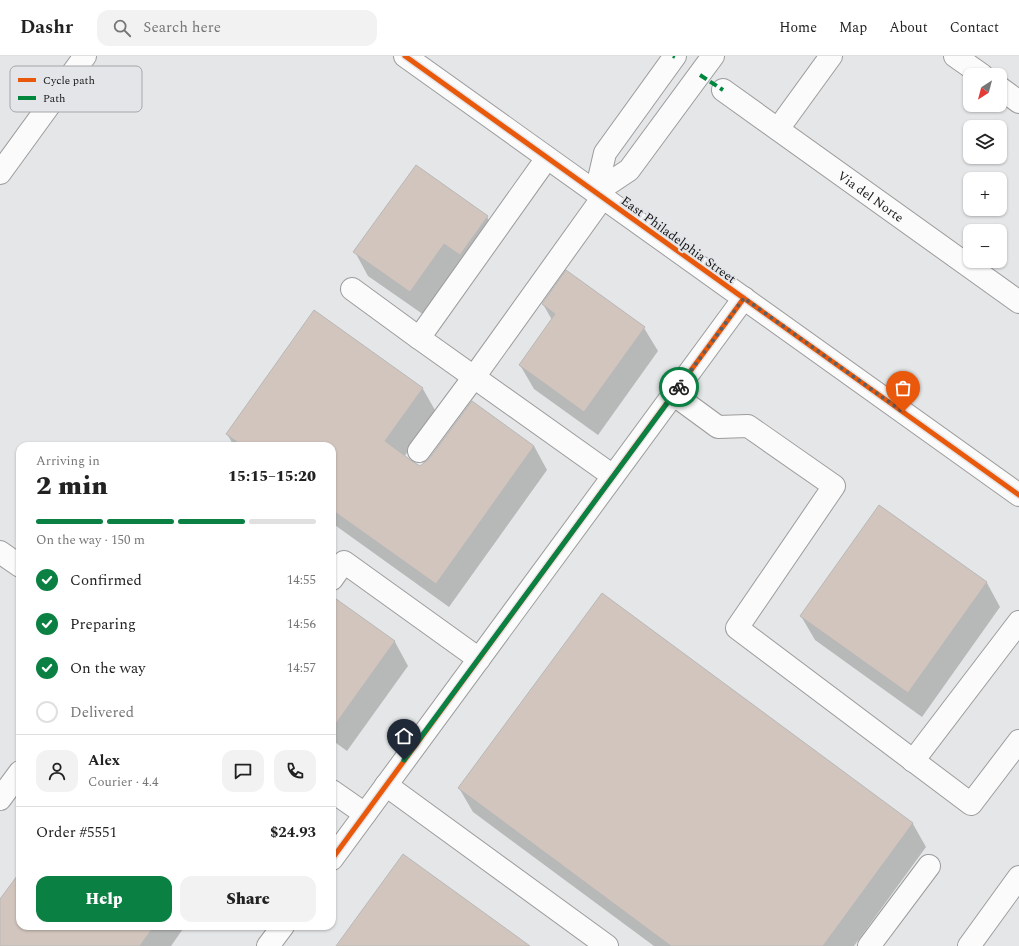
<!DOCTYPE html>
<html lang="en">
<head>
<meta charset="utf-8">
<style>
  :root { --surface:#fff; --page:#f2f2f2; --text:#222; --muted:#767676; --line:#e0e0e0; --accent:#0b8043 }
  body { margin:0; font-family:Spectral,serif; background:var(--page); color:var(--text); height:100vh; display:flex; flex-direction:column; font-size:15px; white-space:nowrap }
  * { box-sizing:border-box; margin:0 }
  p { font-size:13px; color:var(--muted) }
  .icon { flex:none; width:22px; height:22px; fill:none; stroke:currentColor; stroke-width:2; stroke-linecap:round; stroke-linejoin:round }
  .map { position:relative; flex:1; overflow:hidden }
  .panel { position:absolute; left:16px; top:386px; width:320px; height:488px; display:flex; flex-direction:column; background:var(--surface); border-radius:12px; box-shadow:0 1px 3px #0004 }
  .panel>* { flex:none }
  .needle { width:26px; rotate:216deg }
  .tools { position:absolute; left:963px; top:12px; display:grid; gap:8px }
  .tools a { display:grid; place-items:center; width:44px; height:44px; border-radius:8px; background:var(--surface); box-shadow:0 1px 3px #0004; font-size:20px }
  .pin { position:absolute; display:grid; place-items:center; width:34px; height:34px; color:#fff; margin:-41px -17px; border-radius:50% 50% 50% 0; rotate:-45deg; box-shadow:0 0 4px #0007 }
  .pin .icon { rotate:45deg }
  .courier { position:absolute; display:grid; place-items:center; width:40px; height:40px; margin:-20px; border:3px solid #0b8043; border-radius:50%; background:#fff; color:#222; box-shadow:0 1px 5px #0007 }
  .headline em { font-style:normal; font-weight:800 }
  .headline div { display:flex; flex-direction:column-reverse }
  .headline { display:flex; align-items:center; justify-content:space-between; height:68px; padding:0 20px }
  h1 { font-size:26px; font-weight:800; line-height:30px }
  .bar { display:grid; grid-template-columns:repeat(4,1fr); gap:6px 4px; align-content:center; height:48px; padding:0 20px }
  .bar i { height:5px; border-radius:3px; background:var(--line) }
  .bar .current { background:var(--accent) }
  .bar p { grid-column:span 4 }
  .line { display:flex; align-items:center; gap:10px; padding:0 20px; border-top:1px solid var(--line) }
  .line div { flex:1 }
  .round { display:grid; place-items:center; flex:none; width:42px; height:42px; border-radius:12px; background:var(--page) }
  ol { padding:0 20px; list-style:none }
  li { display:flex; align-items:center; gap:12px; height:44px }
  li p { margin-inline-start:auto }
  li .icon { padding:4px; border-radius:50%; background:var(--accent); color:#fff; stroke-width:4 }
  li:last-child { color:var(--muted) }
  li i { width:22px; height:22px; border:2px solid var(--line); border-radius:50% }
  .button { display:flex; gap:8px; margin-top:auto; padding:8px 20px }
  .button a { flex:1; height:46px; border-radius:12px; background:var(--accent); color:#fff; font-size:16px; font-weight:800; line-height:46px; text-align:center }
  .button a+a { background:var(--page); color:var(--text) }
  header { display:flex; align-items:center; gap:24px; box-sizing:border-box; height:56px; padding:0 20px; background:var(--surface); border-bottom:1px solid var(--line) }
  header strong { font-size:19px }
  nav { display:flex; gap:22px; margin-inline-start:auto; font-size:14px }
  .search { width:280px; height:36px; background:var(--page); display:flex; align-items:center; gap:10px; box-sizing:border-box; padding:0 14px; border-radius:12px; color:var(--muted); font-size:15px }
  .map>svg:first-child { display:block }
</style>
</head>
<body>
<header>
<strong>Dashr</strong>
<div class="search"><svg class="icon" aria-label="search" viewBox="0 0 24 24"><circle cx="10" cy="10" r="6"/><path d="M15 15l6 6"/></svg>Search here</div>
<nav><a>Home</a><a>Map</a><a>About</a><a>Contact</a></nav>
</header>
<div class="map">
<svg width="1019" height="890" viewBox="0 0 1019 890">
  <rect width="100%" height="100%" fill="#e5e6e7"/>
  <path fill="#0003" d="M487 161 501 185 424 259 368 220 355 196Z
    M543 248 644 272 658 295 598 379 534 333 520 309 552 264Z
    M423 333 436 356 404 401 420 412 534 390 547 414 449 551 332 467V390H234L227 378Z
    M880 450 987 527 1000 551 922 661 815 584 801 560Z
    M602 538 913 768 926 791 854 890H654L473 756 459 732Z
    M334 542 395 586 408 610 347 695 332 684V545Z
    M20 817V870H185L171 890H0V845Z"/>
  <path fill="#d2c5be" stroke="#b8b8b8" d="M416 109 488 160 460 199 444 188 410 236 353 196Z
    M566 214 645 271 584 356 519 309 555 258 542 248Z
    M314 254 423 332 385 385 412 405 420 410 429 403 472 345 534 390 436 528 332 454V390H243L226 378Z
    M879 449 987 526 908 637 800 560Z
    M602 537 913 767 823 890H671L458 732Z
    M332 540 395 585 332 673Z
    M403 798 530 890H336Z
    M20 816V870H154L140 890H0V843Z"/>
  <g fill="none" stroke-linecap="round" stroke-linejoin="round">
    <g stroke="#9c9c9d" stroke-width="24">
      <g id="minor">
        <path d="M405 0 1019 439"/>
        <path d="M955 0 982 19"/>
        <path d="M1000 32 1019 46"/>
        <path id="s1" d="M723 34 1019 246"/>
        <path d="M778 73 831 0"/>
        <path d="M547 102 419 282 613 420"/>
        <path d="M0 117 85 0"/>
        <path d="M596 136 629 114 713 0"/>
        <path d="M596 136 605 97 675 0"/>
        <path d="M352 233 419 282"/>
        <path d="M673 338 718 371 748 370 834 430 737 572 971 748 1019 685"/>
        <path d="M419 395 474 321 603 141"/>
        <path d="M0 496 20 510"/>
        <path d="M332 523 344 506 479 603"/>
        <path d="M913 705 1019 566"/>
        <path d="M386 729 607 890"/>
        <path d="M332 735 365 758"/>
        <path d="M0 743 20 716"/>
        <path d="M332 803 744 242"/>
        <path d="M268 890 283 870"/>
        <path d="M869 890 929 810"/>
        <path d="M969 890 1019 821"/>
      </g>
    </g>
    <use href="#minor" stroke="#fbfbfb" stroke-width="22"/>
    <path stroke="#00873e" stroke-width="4" stroke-dasharray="8 4" stroke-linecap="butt" d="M673 0 675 1
      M700 19 723 34"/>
    <g stroke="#e4e5e8" stroke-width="8">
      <path id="cycleway" d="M405 0 1019 439
        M332 803 744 242"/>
    </g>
    <use href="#cycleway" stroke="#e8590c" stroke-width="5"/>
  </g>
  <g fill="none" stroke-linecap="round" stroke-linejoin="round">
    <path stroke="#5e5f60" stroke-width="4" stroke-dasharray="0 7.2" d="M679 331 744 242 903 356"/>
    <path stroke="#0b8043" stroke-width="5" d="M404 704 679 331"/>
  </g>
  <g text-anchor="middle" stroke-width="4" stroke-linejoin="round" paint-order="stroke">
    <g font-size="13" fill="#161718" stroke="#e4e5e8">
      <text dy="5" stroke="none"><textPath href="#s1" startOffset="182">Via del Norte</textPath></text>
      <text transform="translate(679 183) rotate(36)" y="5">East Philadelphia Street</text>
    </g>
  </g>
  <rect x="10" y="10" width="132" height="46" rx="6" fill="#e4e5e8" stroke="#a6a7aa" stroke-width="1"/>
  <rect x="18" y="22" width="18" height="4" fill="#e8590c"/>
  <rect x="18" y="40" width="18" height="4" fill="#00873e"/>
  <g font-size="11" fill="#161718">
    <text x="43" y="28">Cycle path</text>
    <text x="43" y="46">Path</text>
  </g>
</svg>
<div class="tools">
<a><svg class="needle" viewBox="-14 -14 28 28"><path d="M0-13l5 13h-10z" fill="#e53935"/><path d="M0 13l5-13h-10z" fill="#767676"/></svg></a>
<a><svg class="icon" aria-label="layers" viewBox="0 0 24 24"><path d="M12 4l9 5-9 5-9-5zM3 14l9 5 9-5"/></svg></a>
<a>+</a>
<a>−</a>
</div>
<div class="pin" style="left:903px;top:356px;background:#ea580c"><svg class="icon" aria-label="bag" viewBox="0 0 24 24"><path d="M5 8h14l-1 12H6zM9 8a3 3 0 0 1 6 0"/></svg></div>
<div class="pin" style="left:404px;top:704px;background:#1f2937"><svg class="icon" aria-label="home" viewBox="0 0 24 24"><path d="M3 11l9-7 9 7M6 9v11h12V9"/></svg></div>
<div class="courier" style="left:679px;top:331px"><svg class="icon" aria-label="bike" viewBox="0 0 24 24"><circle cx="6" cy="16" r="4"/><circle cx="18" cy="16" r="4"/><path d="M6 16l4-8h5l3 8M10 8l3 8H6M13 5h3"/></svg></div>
<section class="panel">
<div class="headline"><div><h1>2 min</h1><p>Arriving in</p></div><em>15:15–15:20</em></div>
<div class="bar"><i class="current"></i><i class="current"></i><i class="current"></i><i></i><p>On the way · 150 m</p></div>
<ol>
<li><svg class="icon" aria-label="check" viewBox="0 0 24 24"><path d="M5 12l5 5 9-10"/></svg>Confirmed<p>14:55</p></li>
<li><svg class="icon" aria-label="check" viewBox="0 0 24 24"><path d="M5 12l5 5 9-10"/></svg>Preparing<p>14:56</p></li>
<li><svg class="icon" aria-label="check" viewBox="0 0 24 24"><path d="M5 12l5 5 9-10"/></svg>On the way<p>14:57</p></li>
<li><i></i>Delivered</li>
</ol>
<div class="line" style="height:72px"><a class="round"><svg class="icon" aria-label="person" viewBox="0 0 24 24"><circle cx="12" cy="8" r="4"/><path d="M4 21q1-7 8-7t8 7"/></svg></a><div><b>Alex</b><p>Courier · 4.4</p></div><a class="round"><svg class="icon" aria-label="chat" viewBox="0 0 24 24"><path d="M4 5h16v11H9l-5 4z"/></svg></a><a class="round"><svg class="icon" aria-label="phone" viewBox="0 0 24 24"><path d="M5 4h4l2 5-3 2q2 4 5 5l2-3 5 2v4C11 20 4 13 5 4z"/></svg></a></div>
<div class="line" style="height:52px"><div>Order #5551</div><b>$24.93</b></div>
<div class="button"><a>Help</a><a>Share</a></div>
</section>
</div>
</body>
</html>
